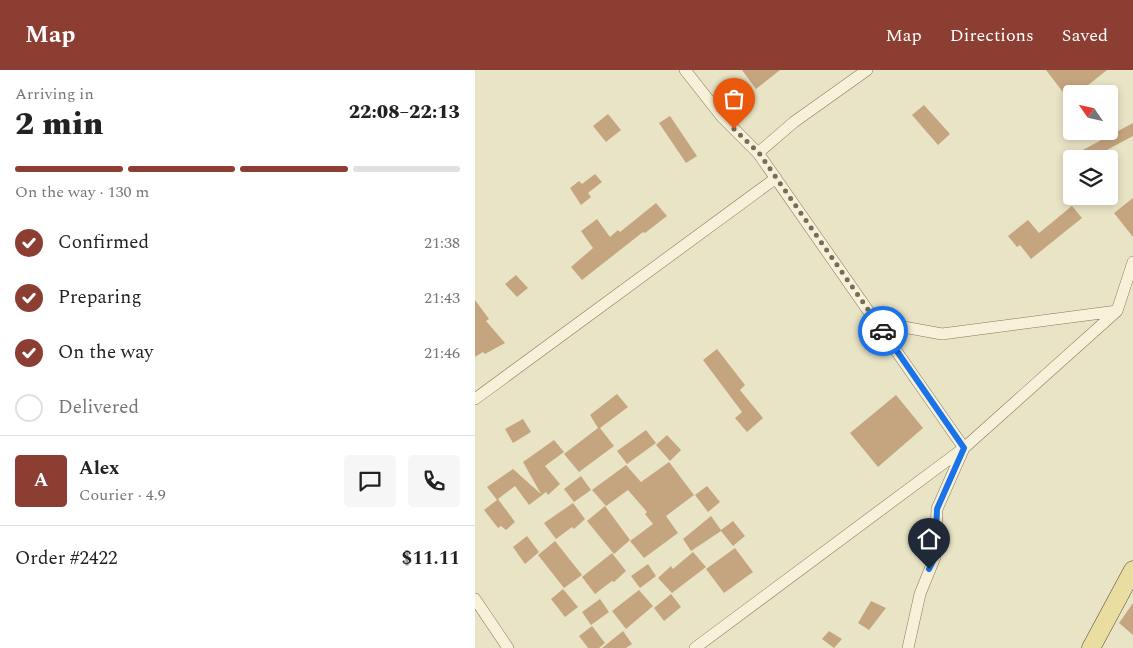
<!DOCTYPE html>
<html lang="en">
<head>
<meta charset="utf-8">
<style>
  :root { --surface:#fff; --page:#f6f6f6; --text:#222; --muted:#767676; --line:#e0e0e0; --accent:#8d3e33 }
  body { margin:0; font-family:Spectral,serif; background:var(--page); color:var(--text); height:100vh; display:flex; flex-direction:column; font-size:19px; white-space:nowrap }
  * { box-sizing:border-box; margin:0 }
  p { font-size:16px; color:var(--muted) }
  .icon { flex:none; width:28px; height:28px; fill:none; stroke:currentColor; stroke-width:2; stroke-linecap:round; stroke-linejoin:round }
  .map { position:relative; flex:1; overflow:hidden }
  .side { display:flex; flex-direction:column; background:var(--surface); width:475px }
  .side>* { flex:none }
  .needle { width:32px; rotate:304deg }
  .tools { position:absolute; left:588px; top:15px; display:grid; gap:10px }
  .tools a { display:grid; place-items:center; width:55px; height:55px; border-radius:5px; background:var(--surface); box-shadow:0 2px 8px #0003; font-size:25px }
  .pin { position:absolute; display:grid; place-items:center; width:42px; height:42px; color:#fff; margin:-51px -21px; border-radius:50% 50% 50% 0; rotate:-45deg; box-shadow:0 0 5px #0007 }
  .pin .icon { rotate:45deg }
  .courier { position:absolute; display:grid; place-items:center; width:50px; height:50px; margin:-25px; border:4px solid #1a73e8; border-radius:50%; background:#fff; color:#222; box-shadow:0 1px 6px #0007 }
  .overview em { font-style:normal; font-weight:800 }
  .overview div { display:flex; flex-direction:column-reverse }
  .overview { display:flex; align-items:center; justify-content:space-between; height:85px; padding:0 15px }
  h1 { font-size:32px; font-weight:800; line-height:38px }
  .bar { display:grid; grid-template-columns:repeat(4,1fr); gap:8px 5px; align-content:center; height:60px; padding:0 15px }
  .bar i { height:6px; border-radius:4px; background:var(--line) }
  .bar .selected { background:var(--accent) }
  .bar p { grid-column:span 4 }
  .line { display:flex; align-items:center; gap:12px; padding:0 15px; border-top:1px solid var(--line) }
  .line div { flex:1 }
  .round { display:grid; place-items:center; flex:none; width:52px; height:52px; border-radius:5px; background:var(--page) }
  ol { padding:0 15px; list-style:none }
  li { display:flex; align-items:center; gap:15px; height:55px }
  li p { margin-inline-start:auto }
  li .icon { padding:5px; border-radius:50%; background:var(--accent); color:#fff; stroke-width:4 }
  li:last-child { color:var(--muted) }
  li i { width:28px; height:28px; border:2px solid var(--line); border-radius:50% }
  header { display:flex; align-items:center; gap:30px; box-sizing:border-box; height:70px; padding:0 25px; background:var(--accent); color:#fff }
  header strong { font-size:24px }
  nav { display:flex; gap:28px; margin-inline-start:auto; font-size:18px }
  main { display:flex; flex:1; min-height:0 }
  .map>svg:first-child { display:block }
</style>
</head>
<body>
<header>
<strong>Map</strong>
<nav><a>Map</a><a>Directions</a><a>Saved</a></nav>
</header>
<main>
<section class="side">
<div class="overview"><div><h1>2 min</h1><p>Arriving in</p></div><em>22:08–22:13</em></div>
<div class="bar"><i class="selected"></i><i class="selected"></i><i class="selected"></i><i></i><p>On the way · 130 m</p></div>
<ol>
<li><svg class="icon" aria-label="check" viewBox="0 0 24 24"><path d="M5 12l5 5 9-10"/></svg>Confirmed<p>21:38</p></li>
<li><svg class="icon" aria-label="check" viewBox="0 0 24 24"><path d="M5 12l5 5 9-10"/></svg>Preparing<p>21:43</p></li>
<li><svg class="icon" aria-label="check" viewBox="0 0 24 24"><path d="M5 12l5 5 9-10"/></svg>On the way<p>21:46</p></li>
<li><i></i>Delivered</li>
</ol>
<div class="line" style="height:90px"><b class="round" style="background:var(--accent);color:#fff">A</b><div><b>Alex</b><p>Courier · 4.9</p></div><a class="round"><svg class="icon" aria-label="chat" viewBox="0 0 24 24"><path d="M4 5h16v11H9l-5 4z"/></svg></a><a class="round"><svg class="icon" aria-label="phone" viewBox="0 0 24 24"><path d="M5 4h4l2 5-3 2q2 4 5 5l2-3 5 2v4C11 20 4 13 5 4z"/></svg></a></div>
<div class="line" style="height:65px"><div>Order #2422</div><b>$11.11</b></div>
</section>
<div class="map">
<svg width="658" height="578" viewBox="0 0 658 578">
  <rect width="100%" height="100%" fill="#eae4c6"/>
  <path fill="#c5a57f" d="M267 0H305L281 19Z
    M571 0H632L602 24H596L594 30Z
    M449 35 475 64 463 75 437 45Z
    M133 44 146 60 131 72 118 56Z
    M195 46 222 86 211 93 184 53Z
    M658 53V66L615 89H591Z
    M120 104 127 112 113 123 116 127 106 135 95 118 104 111 107 114Z
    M658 128V167L639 143Z
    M181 133 192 146 170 163 168 162 107 210 96 197 118 178 106 161 122 149 135 167 143 160 145 162Z
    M597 136 607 148 556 189 545 175 542 177 533 166 553 150 564 163Z
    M41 205 53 218 42 227 30 214Z
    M0 230 14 249 11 251 30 273 10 284 8 282 0 287Z
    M242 279 270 315 265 320 288 348 272 362 260 348 267 342 228 290Z
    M142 324 153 337 125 358 139 376 104 402 89 384 123 358 115 345Z
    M421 325 448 358 403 397 375 363Z
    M48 349 56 362 38 373 30 359Z
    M171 360 181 373 152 394 142 381Z
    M192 365 206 380 195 391 181 375Z
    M79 370 89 382 70 396 85 414 73 425 71 422 54 435 40 416 23 429 40 452 31 460 26 456 23 458 9 440 22 430 12 417 38 399 66 424 48 392Z
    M194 392 219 425 191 446 203 463 169 488 155 471 178 454 170 444 172 442 153 420 131 436 117 420 151 395 166 412Z
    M106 406 116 420 99 432 89 419Z
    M232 416 245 432 233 442 220 425Z
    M98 433 110 449 99 459 97 457 81 469 69 453Z
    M130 436 155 470 139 484 112 451Z
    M236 446 246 460 258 451 270 466 258 476 246 461 216 481 208 469Z
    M52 466 64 482 50 494 38 477Z
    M80 471 107 505 89 518 63 485Z
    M260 478 278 502 249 523 231 499Z
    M218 482 231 497 197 523 183 508 196 496 198 499Z
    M137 483 151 501 139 512 137 511 120 524 107 507Z
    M173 494 181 506 165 518 156 506Z
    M88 519 103 537 90 547 76 529Z
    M164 520 178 536 151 559 137 541Z
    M196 524 206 537 189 551 179 538Z
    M125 529 134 542 116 555 107 542Z
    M396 531 411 538 394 560 383 553Z
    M658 533V565L644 553Z
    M117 556 130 573 124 578H113L104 566Z
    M148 561 157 574 151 578H127Z
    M354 561 367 569 359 578 347 569Z"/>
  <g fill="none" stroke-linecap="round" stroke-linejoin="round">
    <g stroke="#84775d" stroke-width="12">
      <path id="minor" d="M210 0 247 47 283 83 489 378 642 241 658 192
        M283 83 319 52 392 0
        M401 252 467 264 642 241
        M0 329 301 108
        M0 529 33 578
        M220 578 489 378
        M433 578 445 524 460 487 462 439 489 378"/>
    </g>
    <g stroke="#524531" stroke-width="19">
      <path id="primary" d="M616 578 658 500"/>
    </g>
    <use href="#minor" stroke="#f6f1d8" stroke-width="11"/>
    <use href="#primary" stroke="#eadda1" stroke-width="18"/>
  </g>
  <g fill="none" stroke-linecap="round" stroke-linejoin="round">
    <path stroke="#746d5a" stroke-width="5" stroke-dasharray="0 9" d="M259 59 284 83 408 261"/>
    <path stroke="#1a73e8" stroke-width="6" d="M408 261 489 378 462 439 460 487 454 499"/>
  </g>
</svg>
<div class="tools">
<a><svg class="needle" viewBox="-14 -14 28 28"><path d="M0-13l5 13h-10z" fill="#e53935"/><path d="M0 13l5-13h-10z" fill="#767676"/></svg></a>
<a><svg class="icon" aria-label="layers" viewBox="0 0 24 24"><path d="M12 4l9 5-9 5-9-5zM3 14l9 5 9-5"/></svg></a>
</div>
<div class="pin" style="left:259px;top:59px;background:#ea580c"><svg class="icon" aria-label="bag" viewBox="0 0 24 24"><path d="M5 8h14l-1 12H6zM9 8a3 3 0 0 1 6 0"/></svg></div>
<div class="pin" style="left:454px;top:499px;background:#1f2937"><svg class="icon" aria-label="home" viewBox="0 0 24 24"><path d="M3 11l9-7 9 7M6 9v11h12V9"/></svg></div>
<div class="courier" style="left:408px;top:261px"><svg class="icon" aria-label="car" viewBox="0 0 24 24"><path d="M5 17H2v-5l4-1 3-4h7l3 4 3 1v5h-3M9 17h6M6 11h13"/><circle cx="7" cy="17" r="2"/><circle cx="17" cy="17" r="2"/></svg></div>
</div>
</main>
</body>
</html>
